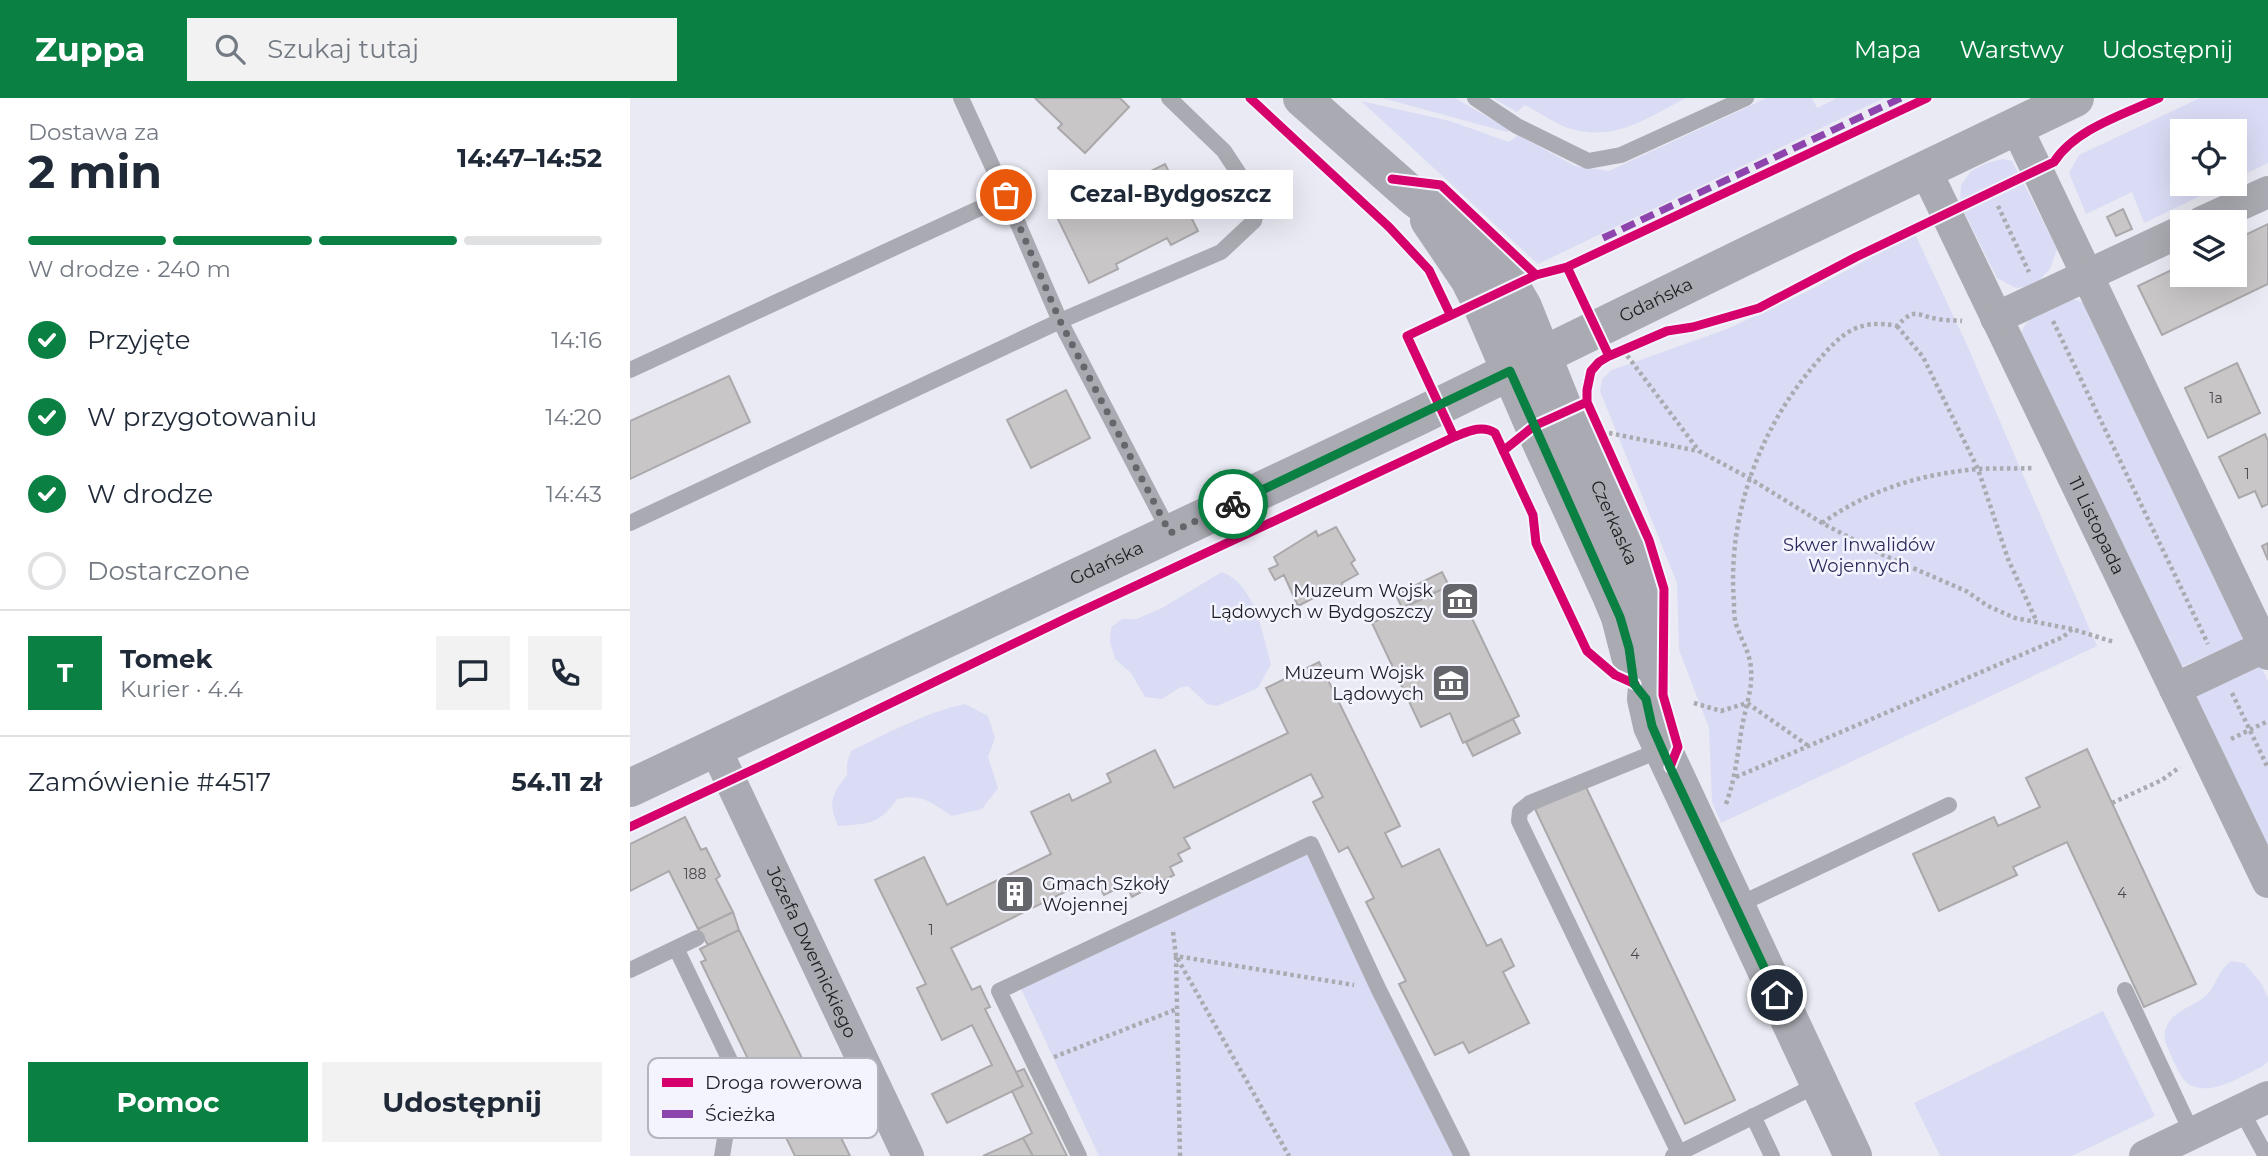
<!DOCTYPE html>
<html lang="pl">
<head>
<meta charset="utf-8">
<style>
  :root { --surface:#fff; --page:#f2f2f3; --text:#1f2937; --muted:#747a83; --line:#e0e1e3; --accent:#0b8043 }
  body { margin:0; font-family:Montserrat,sans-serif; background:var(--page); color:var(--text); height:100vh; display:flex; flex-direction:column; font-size:26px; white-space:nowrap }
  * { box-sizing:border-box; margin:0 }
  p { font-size:23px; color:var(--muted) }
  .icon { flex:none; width:38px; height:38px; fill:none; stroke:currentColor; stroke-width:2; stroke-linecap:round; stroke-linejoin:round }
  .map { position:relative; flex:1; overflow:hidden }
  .side { display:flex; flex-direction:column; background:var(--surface); width:630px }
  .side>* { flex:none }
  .buttons { position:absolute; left:1540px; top:21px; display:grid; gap:14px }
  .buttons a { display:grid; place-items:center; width:77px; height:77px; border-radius:0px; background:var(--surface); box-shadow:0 7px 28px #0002; font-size:35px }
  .pin { position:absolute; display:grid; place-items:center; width:60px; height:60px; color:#fff; margin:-30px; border:4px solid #fff; border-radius:50%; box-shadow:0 2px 7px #0007 }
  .courier { position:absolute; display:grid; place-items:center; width:70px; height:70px; margin:-35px; border:5px solid #0b8043; border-radius:50%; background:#fff; color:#222; box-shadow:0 2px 9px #0007 }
  .bubble { position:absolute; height:49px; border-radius:0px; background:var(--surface); box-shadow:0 7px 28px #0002; font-size:23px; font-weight:700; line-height:49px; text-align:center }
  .summary em { font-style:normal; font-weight:700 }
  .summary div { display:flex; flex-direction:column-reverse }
  .summary { display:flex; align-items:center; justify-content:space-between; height:119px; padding:0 28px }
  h1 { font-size:46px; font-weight:700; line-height:52px }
  .bar { display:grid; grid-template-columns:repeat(4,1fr); gap:10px 7px; align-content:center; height:84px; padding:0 28px }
  .bar i { height:9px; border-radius:5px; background:var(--line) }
  .bar .active { background:var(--accent) }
  .bar p { grid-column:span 4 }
  .line { display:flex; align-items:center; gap:18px; padding:0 28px; border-top:2px solid var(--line) }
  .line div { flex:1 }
  .round { display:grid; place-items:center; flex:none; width:74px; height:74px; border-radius:0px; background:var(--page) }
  ol { padding:0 28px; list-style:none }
  li { display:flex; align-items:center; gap:21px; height:77px }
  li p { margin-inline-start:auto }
  li .icon { padding:7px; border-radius:50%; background:var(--accent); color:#fff; stroke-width:4 }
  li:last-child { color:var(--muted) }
  li i { width:38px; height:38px; border:4px solid var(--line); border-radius:50% }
  .cta { display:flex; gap:14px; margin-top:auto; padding:14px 28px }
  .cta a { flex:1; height:80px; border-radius:0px; background:var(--accent); color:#fff; font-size:28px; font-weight:700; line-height:80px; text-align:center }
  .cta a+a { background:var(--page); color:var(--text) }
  header { display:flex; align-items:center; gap:42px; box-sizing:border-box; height:98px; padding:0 35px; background:var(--accent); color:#fff }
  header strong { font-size:33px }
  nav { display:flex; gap:38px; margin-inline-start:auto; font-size:24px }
  .search { width:490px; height:63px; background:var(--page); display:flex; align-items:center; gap:18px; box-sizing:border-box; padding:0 24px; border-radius:0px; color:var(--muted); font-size:26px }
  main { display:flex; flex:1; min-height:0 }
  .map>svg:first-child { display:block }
</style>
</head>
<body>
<header>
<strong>Zuppa</strong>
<div class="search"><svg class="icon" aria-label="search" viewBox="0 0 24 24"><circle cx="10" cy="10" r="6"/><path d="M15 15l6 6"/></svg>Szukaj tutaj</div>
<nav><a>Mapa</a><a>Warstwy</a><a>Udostępnij</a></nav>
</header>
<main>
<section class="side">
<div class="summary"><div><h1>2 min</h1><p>Dostawa za</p></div><em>14:47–14:52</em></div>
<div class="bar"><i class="active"></i><i class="active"></i><i class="active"></i><i></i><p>W drodze · 240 m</p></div>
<ol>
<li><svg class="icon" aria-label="check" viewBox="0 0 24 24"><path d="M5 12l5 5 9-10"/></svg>Przyjęte<p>14:16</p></li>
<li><svg class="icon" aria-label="check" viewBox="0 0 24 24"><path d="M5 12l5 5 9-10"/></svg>W przygotowaniu<p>14:20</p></li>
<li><svg class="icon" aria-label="check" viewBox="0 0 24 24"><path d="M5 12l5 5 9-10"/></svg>W drodze<p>14:43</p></li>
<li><i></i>Dostarczone</li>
</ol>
<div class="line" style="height:126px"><b class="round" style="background:var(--accent);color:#fff">T</b><div><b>Tomek</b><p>Kurier · 4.4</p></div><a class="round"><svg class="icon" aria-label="chat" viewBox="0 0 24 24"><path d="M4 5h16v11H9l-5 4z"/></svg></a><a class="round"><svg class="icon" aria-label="phone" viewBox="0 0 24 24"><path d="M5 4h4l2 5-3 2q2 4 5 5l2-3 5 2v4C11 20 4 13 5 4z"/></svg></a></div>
<div class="line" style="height:91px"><div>Zamówienie #4517</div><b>54.11 zł</b></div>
<div class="cta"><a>Pomoc</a><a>Udostępnij</a></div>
</section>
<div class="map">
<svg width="1638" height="1058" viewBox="0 0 1638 1058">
  <rect width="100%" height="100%" fill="#e9eaf3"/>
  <path fill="#dadcf5" d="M752 0H825L880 32 877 34Z
    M863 0H1056C1017 20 984 45 938 30 923 25 909 14 895 7L887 14Z
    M1137 0H1182L1187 10 1207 0H1254L908 166 731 3 820 23 879 44 888 37 945 68 979 73Z
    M1570 0H1638V65L1605 81V33H1552V86H1595L1514 125 1502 94 1456 116 1439 75 1449 57Z
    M1373 61 1382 63 1427 151 1420 171 1405 187 1386 190 1367 180 1330 106 1331 87 1341 73 1357 65Z
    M1285 136 1337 247 1467 548 1091 725 1082 704 1079 630 1049 552 1047 485 970 293 972 281 982 272 1097 231 1176 194Z
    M1443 201 1452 204 1460 211 1617 540 1547 571 1390 242C1392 216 1422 210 1443 201Z
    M592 474C625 486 632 535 641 566L628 590 587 608 577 606 558 588 549 590 532 601 515 599 501 575 485 561 480 544 481 529 492 521H507L532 510Z
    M1629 564 1638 583V768L1556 599Z
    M335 606 358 618 365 640 358 659 368 690 352 711 322 718C301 705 293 695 267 701 249 727 237 726 208 728 198 704 201 697 217 677V665L221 653C258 635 294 615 335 606Z
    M681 748 826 1058H469L388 884Z
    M1601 863 1614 865 1631 885 1638 899V963L1633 968C1613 977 1579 1001 1557 985 1550 979 1544 964 1541 957 1536 946 1531 938 1538 926 1546 910 1569 908 1580 893 1588 882 1589 872 1601 863Z
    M1473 913 1525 1018 1442 1058H1310L1284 1005Z"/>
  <path fill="#c9c6c8" stroke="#aaa8aa" stroke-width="2" d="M405 0H490L499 9 455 55 428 30 432 26Z
    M535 66 568 133 541 147 537 140 486 166 488 171 459 185 427 119 454 105 459 115 511 89 507 80Z
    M1493 111 1502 131 1486 138 1477 119Z
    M1638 126V186L1532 237 1508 188 1552 167V177H1605V142Z
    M1607 265 1630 315 1578 340 1555 290Z
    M99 278 120 324 0 381V323Z
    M436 292 460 340 401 370 377 322Z
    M1635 336 1638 343V406L1632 409 1625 393 1609 400 1589 359Z
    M706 429 725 462 721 465 728 476 712 485 713 488 690 500 689 497 668 508 654 477 645 482 639 471 648 467 644 459 686 433 688 438Z
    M1638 445V462L1632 448Z
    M812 474 819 488 772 510 766 497Z
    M825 485 889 618 833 645 820 615 791 629 742 525Z
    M689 564 770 728 755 735 772 769 809 751 857 848 871 841 884 868 873 874 899 925 839 955 833 944 805 957 769 886 776 883 736 804 744 800 718 749 709 754 683 704 693 699 681 676 554 740 560 750 548 756 552 763 540 769 544 777 502 799 496 786 474 797 468 786 453 794 449 787 321 850 342 892 350 888 360 909 355 911 393 988 317 1025 302 996 362 967 342 927 312 942 287 890 296 886 245 782 294 759 317 807 421 756 401 714 439 696 442 703 481 684 477 676 525 652 544 690 658 635 636 590Z
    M883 621 890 635 843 658 836 644Z
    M1457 651 1566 886 1514 909 1437 744 1383 769 1387 777 1309 813 1283 756 1364 719 1368 728 1410 709 1396 680Z
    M955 687 1105 1002 1055 1026 905 711Z
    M55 719 71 752 76 750 90 778 86 781 103 814 68 831 39 773 0 793V746Z
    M103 814 109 832 78 847 68 831Z
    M109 832 220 1058H165L71 864 76 862 70 851Z
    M394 971 437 1058H403L393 1040 402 1035 382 993 393 988 386 974Z
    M393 1040 403 1058H353Z"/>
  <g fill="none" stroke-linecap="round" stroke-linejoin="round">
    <path stroke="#aaaab1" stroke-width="4.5" stroke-dasharray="3.5 3.5" stroke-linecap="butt" d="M1368 108 1399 174
      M1423 223 1578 546
      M1267 228 1293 259 1348 371 1378 461 1406 522
      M993 252 1069 353 1119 380 1192 425 1253 457 1336 493 1358 508 1385 520 1442 531 1484 544
      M979 335 1068 353
      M1192 425C1239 392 1290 376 1348 371 1366 370 1384 371 1402 370
      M1602 595 1638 670
      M1064 605 1091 613 1117 605 1177 647
      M1601 641 1638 623
      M1106 679 1433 539 1442 531
      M1482 705 1532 682 1550 669
      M1096 706C1106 678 1107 658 1112 629 1115 611 1123 590 1121 571 1120 554 1111 542 1106 526 1104 520 1104 512 1104 505 1097 418 1129 331 1186 265 1211 236 1227 220 1267 228 1286 208 1286 218 1308 221 1316 223 1324 222 1332 223
      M543 834 546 858 724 887
      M424 959 547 911
      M550 1058 546 858 659 1058"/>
    <path stroke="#aaabb2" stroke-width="16" d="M539 0 594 53 628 105 624 123 591 154 430 223 540 435
      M845 0 887 28 958 63 991 57 1116 0
      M0 272 376 98 331 0
      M0 425 430 223 376 98
      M1033 651 900 705 890 713 889 723 1049 1055
      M1106 808 1319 707
      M46 850 106 975 92 1058
      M0 872 67 840
      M1495 892 1562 1035
      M1611 1012 1636 1058
      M1123 1018 1142 1058
      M449 1058 369 893 681 746 748 890 832 1058
      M1043 1058 1189 986"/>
    <g stroke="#aaabb2" stroke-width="32">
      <path d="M1386 28 1638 556"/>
      <path id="s1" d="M1295 71 1638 784"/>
      <path d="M1572 124 1638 94"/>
      <path d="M1366 220 1552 133"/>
      <path d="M1545 591 1638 547"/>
      <path id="s2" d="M85 650 278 1058"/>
      <path d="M1515 1058 1638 999"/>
    </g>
    <g stroke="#a9aab2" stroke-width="38">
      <path id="s3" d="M672 0 785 100 847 146 867 164 893 209 941 329 1004 469 1017 527 1020 554 1016 601 1022 628 1223 1058"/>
      <path d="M799 122 839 181 850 203 910 342 980 495 990 519 1000 558"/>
      <path id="s4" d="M0 690 789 318 1124 154 1445 0"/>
    </g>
    <path stroke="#8e44ad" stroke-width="7" stroke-dasharray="14 7" stroke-linecap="butt" d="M973 140 1271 0"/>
    <g stroke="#f3f4fe" stroke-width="13">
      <path id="cycleway" d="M620 0 759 129 799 172 820 216
        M762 81 811 87 906 177
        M937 169 979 258
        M824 339 777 238 906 177 937 169 1297 0
        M873 353 904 328 957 304
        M1040 669 1048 649 1033 597 1034 491 1019 442 957 304V292L961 273 969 264 979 258 1037 233 1063 229 1129 210 1226 159 1424 64C1445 31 1495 16 1529 0
        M0 729 133 667 443 517 824 339C837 334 852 326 865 335L903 417 906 445 957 553 985 577 1005 586"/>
    </g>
    <use href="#cycleway" stroke="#d6006c" stroke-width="9"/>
  </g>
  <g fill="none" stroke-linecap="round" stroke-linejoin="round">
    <path stroke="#65656c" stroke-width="7" stroke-dasharray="0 12.6" d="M376 97 430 223 540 435 603 406"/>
    <path stroke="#0b8043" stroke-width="9" d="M603 406 880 273 990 519 999 550 1004 586 1016 601 1022 628 1040 669 1147 897"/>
  </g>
  <defs>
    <g id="museum-square" transform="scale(2.0125)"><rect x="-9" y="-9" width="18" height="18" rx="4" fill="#65656c" stroke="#f3f4fe"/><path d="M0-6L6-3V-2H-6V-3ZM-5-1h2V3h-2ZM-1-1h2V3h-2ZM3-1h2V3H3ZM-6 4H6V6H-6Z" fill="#fff"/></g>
    <g id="building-square" transform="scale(2.0125)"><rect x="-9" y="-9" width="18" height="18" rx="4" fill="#65656c" stroke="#f3f4fe"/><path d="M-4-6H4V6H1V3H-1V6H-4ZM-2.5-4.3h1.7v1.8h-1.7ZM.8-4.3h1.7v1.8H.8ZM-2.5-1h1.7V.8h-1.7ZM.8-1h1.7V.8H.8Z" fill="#fff"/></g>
  </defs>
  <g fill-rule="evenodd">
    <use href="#museum-square" x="830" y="503"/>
    <use href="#museum-square" x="821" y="585"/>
    <use href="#building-square" x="385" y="796"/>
  </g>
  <g text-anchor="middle" stroke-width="5" stroke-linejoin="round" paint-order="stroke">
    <g font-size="14" fill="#49484d">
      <text x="1586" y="305">1a</text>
      <text x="1617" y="381">1</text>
      <text x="65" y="781">188</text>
      <text x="1492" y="800">4</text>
      <text x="301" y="837">1</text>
      <text x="1005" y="861">4</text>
    </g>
    <g font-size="18" fill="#1e1e24" stroke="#f3f4fe">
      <text dy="6" stroke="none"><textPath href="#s4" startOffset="1136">Gdańska</textPath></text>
      <text dy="6" stroke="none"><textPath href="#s3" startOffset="541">Czerkaska</textPath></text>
      <text dy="6" stroke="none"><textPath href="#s1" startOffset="396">11 Listopada</textPath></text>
      <text dy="6" stroke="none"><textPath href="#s4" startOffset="527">Gdańska</textPath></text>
      <text dy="6" stroke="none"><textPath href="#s2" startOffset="226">Józefa Dwernickiego</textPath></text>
    </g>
    <g font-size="18" fill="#2d2b5d" stroke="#f3f4fe">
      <text x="1229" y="453">Skwer Inwalidów<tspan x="1229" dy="21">Wojennych</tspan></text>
    </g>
    <g font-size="18" fill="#1e1e24" stroke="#f3f4fe" text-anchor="end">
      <text x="803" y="499">Muzeum Wojsk<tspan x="803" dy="21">Lądowych w Bydgoszczy</tspan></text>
      <text x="794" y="581">Muzeum Wojsk<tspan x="794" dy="21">Lądowych</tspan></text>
      <text x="412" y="792" text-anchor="start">Gmach Szkoły<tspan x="412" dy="21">Wojennej</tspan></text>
    </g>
  </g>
  <rect x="18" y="960" width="230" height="80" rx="10" fill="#f3f4fe" stroke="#b3b4bd" stroke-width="2"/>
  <rect x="32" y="980" width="31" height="9" fill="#d6006c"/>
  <rect x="32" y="1012" width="31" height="8" fill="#8e44ad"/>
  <g font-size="19" fill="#1e1e24">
    <text x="75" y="991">Droga rowerowa</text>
    <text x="75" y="1023">Ścieżka</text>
  </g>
</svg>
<div class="buttons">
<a><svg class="icon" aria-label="locate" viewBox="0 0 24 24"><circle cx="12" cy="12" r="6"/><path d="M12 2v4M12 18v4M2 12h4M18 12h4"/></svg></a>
<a><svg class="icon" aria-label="layers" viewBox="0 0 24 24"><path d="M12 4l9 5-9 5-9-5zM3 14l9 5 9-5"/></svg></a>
</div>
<div class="pin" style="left:376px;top:97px;background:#ea580c"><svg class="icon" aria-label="bag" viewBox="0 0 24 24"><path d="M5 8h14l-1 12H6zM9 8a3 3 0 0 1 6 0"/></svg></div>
<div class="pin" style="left:1147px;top:897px;background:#1f2937"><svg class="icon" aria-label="home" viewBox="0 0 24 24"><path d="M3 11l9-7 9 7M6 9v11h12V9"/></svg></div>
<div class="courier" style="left:603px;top:406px"><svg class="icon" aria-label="bike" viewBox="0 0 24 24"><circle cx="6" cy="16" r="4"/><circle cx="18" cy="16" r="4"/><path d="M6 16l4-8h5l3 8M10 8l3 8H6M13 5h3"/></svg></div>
<div class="bubble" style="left:418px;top:72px;width:245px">Cezal-Bydgoszcz</div>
</div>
</main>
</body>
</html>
